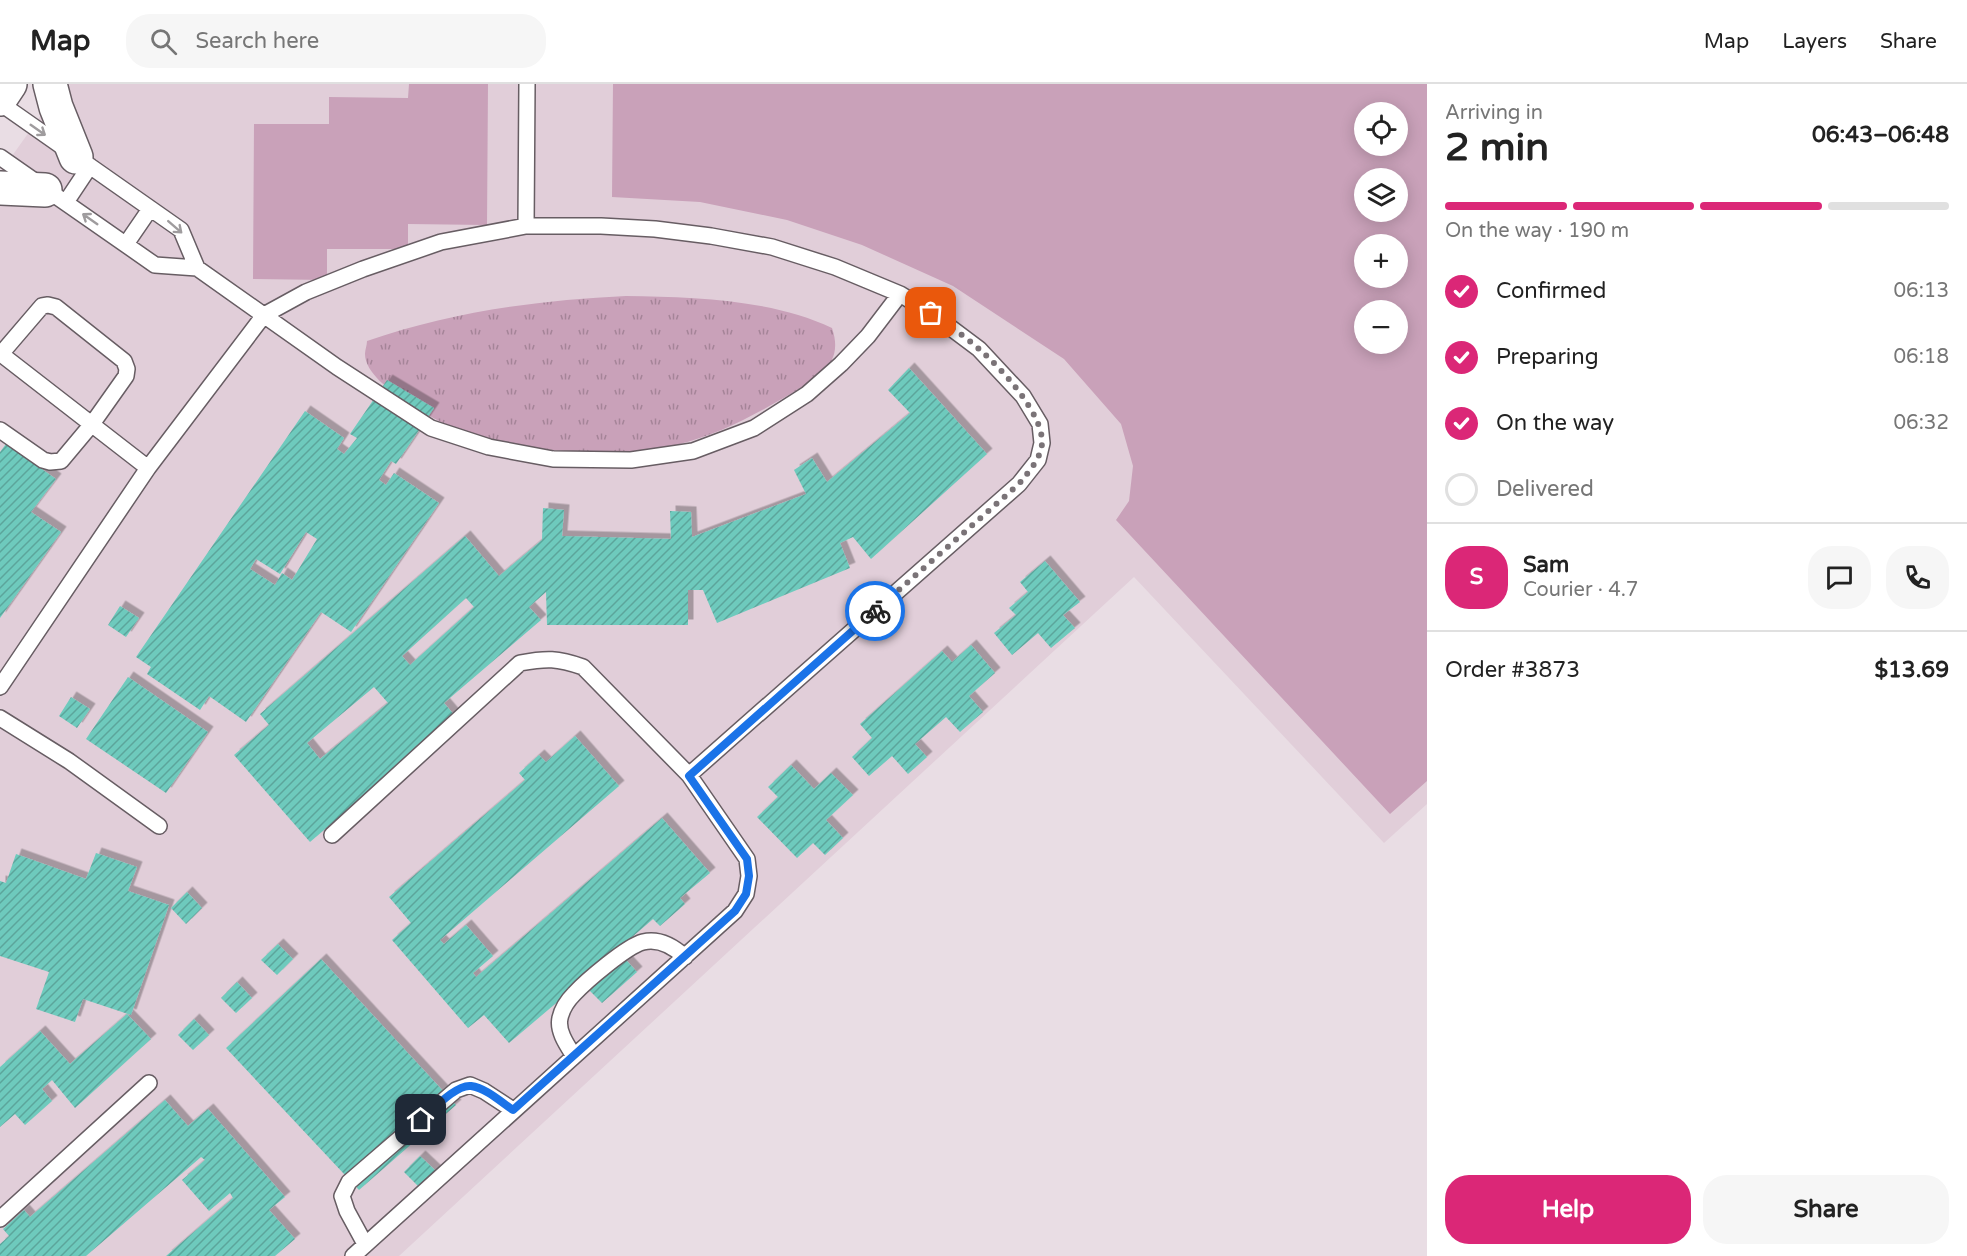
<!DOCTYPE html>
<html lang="en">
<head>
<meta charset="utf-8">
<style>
  :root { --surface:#fff; --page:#f6f6f6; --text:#222; --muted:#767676; --line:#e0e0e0; --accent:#db2777 }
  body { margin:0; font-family:"Varela Round",sans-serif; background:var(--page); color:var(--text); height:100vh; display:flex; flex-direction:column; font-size:22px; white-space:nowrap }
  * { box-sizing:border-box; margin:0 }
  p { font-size:20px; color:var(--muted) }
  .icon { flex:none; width:33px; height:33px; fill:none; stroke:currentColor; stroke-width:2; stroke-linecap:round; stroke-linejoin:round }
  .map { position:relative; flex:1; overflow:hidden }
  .details { display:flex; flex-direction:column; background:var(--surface); width:540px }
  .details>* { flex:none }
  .buttons { position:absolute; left:1354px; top:18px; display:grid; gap:12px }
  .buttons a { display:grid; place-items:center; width:54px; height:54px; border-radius:50%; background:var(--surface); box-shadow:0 3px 15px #0003; font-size:30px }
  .pin { position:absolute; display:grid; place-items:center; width:51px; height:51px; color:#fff; margin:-26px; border-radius:12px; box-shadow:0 3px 9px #0006 }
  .courier { position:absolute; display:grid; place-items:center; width:60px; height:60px; margin:-30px; border:4px solid #1a73e8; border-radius:50%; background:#fff; color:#222; box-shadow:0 2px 8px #0007 }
  .headline em { font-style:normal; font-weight:700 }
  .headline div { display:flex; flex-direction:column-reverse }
  .headline { display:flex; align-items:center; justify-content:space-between; height:102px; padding:0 18px }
  h1 { font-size:39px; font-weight:700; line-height:45px }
  .bar { display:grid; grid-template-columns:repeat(4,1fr); gap:9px 6px; align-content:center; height:72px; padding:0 18px }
  .bar i { height:8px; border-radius:4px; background:var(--line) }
  .bar .on { background:var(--accent) }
  .bar p { grid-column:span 4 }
  .line { display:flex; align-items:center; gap:15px; padding:0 18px; border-top:2px solid var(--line) }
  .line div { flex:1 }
  .round { display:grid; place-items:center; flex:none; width:63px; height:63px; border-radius:24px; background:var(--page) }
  ol { padding:0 18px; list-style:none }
  li { display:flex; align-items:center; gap:18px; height:66px }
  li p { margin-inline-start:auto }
  li .icon { padding:6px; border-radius:50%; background:var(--accent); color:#fff; stroke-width:4 }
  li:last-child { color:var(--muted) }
  li i { width:33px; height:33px; border:3px solid var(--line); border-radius:50% }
  .action { display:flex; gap:12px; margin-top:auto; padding:12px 18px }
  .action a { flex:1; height:69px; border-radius:24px; background:var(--accent); color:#fff; font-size:24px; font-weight:700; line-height:69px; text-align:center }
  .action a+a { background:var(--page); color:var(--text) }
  header { display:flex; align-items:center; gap:36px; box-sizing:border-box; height:84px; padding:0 30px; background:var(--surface); border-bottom:2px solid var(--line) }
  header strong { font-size:28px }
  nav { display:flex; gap:33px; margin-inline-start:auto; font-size:21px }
  .search { width:420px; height:54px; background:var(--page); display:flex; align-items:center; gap:15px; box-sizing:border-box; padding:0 21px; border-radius:24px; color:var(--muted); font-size:22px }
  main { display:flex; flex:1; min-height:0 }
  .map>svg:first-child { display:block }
</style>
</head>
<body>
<header>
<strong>Map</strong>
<div class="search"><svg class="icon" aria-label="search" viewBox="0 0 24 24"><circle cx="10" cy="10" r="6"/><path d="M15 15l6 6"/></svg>Search here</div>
<nav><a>Map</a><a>Layers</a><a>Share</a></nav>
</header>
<main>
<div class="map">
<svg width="1427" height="1172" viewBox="0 0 1427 1172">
  <defs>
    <pattern id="grass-tufts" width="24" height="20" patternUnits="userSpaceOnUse" patternTransform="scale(1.5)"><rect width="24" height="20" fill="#c9a1b9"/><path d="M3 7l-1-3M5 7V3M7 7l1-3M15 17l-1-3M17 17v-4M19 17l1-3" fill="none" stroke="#a58498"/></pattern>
    <pattern id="building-hatch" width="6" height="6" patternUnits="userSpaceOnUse" patternTransform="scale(1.5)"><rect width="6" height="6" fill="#6ecabd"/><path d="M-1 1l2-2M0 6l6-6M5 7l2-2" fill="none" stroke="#5ca59b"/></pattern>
    <filter id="shadow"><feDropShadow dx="5.5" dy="-5.5" stdDeviation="0" flood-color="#0004"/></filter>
  </defs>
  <rect width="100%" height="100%" fill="#e9dde4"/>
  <path fill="#e1ced9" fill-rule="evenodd" d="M63 0H1427V720L1384 759 1134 493 399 1172H0V89ZM1365 28H1398V62H1365ZM1365 94H1398V128H1365ZM1365 160H1398V194H1365ZM1365 226H1398V260H1365Z"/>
  <path fill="url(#grass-tufts)" d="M626 212C692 213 771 215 832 244 844 279 820 293 792 309 753 332 720 350 676 361 648 369 620 369 591 368 519 366 466 358 405 317 391 307 365 289 365 270 365 266 367 261 367 257 451 228 538 216 626 212Z"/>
  <path fill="#c9a1b9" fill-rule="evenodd" d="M409 0H488L487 141 408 140V165H327V196L253 195 254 40H329V13L408 14Z
    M613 0H1427V697L1390 730 1116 436 1129 417 1133 382 1121 340 1064 275 953 202 862 161 787 136 700 118 612 113ZM1365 28H1398V62H1365ZM1365 94H1398V128H1365ZM1365 160H1398V194H1365ZM1365 226H1398V260H1365Z"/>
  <path fill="url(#building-hatch)" fill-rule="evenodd" filter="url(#shadow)" d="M909 284 987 370 871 475 853 453 840 459 850 484 717 539 703 506H688V541H547L546 508 529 523 541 536 444 619 456 633 310 758 234 671 269 641 260 630 465 452 499 492 542 456 543 424 564 426 562 452 671 455 670 427 691 428 692 453 806 410 794 386 812 374 827 398 910 329 888 306ZM466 514 474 523 410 581 402 572ZM374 603 388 619 320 675 307 659Z
    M387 296 434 324 396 380 391 377 379 396 386 401 394 389 439 419 351 548 321 528 246 638 209 612 200 626 147 590 151 583 136 573 305 327 344 354 337 365 344 370 357 354 350 350ZM306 448 317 455 292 496 282 489 275 501 250 485 256 475 280 490Z
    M6 360 56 395 31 428 61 448 0 534V368Z
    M1045 477 1080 518 1063 531 1075 544 1051 564 1038 549 1012 571 994 549 1016 531 1009 524 1028 508 1020 498Z
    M120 522 139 534 126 553 108 541Z
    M971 561 995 589 969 612 983 628 960 648 946 633 915 660 927 673 908 690 892 672 869 692 852 673 872 654 860 640 942 567 952 578Z
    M128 593 208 648 166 709 86 655Z
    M71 613 90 625 77 644 59 632Z
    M575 652 619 702 440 856 444 860 466 841 493 872 473 889 476 893 662 734 710 789 680 814 685 820 660 842 653 835 617 866 637 888 602 919 581 898 509 959 484 931 468 944 392 856 411 839 389 813 525 696 519 689 539 671 546 678Z
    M791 681 814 705 831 689 853 711 826 736 843 754 825 771 813 759 797 774 757 733 778 713 768 703Z
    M96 769 137 783 128 807 169 821 131 931 83 915 75 938 36 925 49 888 0 872V797L6 799 16 770 86 795Z
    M187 808 202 824 186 840 171 824Z
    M278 860 293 875 277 891 261 876Z
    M321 875 456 1021 359 1106 226 964Z
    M237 898 252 914 236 929 221 914Z
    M127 930 151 955 75 1024 52 996 42 1005 52 1017 25 1041 15 1030 0 1043V983L40 947 70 980Z
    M194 935 209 951 193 966 178 951Z
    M165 1016 188 1042 208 1025 285 1113 269 1126 295 1155 275 1172H166L233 1114 230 1109 209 1127 182 1096 205 1076 201 1073 86 1172H0V1160L9 1152 3 1145 24 1126 30 1133Z
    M420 1072 436 1087 419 1103 404 1088Z"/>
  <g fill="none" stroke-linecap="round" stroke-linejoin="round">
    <g stroke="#675d63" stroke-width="18">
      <path id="service" d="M0 19 181 146 197 184
        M0 73 155 181 197 184 337 283 431 344 489 363 553 375 631 376 693 367 754 344 807 310 841 280 868 252 900 210
        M66 118 90 82
        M526 142 527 0
        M126 160 150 125
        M1 270 148 384
        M0 271 42 222 48 221 56 223 124 277 127 285 126 292 92 340 61 377 50 378 43 376 0 346
        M0 603 148 384 264 231 306 208 363 185 441 158 526 142H601L655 145 711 152 772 163 835 183 900 210 931 229 979 265 1023 312 1040 340 1042 359 1038 376 1019 400 689 691 583 583C557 574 547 574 520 579L332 751
        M0 634 69 677 159 742
        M574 972C567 961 557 947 560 934 562 925 568 916 574 910 586 897 627 862 643 858 659 854 674 863 685 873
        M0 1135 149 999
        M365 1160 347 1127 342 1112 349 1098 456 1006 470 1001 484 1007 513 1026
        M353 1172 735 827 746 810 749 792 747 775 689 691"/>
    </g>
    <g stroke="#675d63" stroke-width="36">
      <path id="tertiary" d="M50 0 56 23 76 73
        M0 15 10 0
        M0 104 45 106"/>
    </g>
    <use href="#service" stroke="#fff" stroke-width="15"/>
    <use href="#tertiary" stroke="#fff" stroke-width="33"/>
  </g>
  <defs><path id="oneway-shaft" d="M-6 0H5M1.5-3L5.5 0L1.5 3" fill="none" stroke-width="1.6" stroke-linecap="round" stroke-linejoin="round" transform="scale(1.5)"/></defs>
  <g stroke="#9f9c9e">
    <use href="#oneway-shaft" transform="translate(38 46) rotate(35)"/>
    <use href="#oneway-shaft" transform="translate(90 135) rotate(-145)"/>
    <use href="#oneway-shaft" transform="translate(175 143) rotate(41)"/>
  </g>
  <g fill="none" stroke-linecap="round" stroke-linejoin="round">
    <path stroke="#7a7377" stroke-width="6" stroke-dasharray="0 10.8" d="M875 527 1019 400C1029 387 1040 376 1042 360 1044 330 1001 284 979 265 965 252 947 241 931 229"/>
    <path stroke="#1a73e8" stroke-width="8" d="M421 1036C432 1027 456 1000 471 1002 486 1004 501 1018 513 1026L735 827 746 810 749 792 747 775 689 692 875 527"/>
  </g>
</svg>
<div class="buttons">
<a><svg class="icon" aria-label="locate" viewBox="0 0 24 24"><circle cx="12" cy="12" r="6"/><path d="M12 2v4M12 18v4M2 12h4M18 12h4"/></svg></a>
<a><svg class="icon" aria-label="layers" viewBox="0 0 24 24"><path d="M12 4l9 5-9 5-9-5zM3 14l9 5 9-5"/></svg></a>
<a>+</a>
<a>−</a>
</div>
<div class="pin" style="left:931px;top:229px;background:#ea580c"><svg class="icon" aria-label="bag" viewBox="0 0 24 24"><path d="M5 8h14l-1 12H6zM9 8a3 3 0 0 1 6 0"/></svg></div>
<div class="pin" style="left:421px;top:1036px;background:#1f2937"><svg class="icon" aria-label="home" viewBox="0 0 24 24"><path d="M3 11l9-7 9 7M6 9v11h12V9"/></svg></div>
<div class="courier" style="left:875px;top:527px"><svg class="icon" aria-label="bike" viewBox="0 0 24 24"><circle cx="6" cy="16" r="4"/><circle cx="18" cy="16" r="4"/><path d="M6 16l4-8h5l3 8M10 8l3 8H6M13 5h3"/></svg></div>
</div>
<section class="details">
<div class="headline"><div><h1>2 min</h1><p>Arriving in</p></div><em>06:43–06:48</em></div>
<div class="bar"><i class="on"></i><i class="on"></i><i class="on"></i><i></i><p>On the way · 190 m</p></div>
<ol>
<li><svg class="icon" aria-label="check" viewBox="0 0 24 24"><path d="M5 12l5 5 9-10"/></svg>Confirmed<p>06:13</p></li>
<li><svg class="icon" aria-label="check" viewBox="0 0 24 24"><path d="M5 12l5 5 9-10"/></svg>Preparing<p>06:18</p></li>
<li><svg class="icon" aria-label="check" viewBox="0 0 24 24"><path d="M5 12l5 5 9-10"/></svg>On the way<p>06:32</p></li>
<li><i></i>Delivered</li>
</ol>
<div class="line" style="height:108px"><b class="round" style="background:var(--accent);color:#fff">S</b><div><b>Sam</b><p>Courier · 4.7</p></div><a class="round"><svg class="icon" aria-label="chat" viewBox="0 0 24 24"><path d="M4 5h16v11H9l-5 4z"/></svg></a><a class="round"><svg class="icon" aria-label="phone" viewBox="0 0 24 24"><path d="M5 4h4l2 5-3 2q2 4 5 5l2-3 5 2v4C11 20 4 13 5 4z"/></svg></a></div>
<div class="line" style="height:78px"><div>Order #3873</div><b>$13.69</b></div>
<div class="action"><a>Help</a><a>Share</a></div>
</section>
</main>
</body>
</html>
